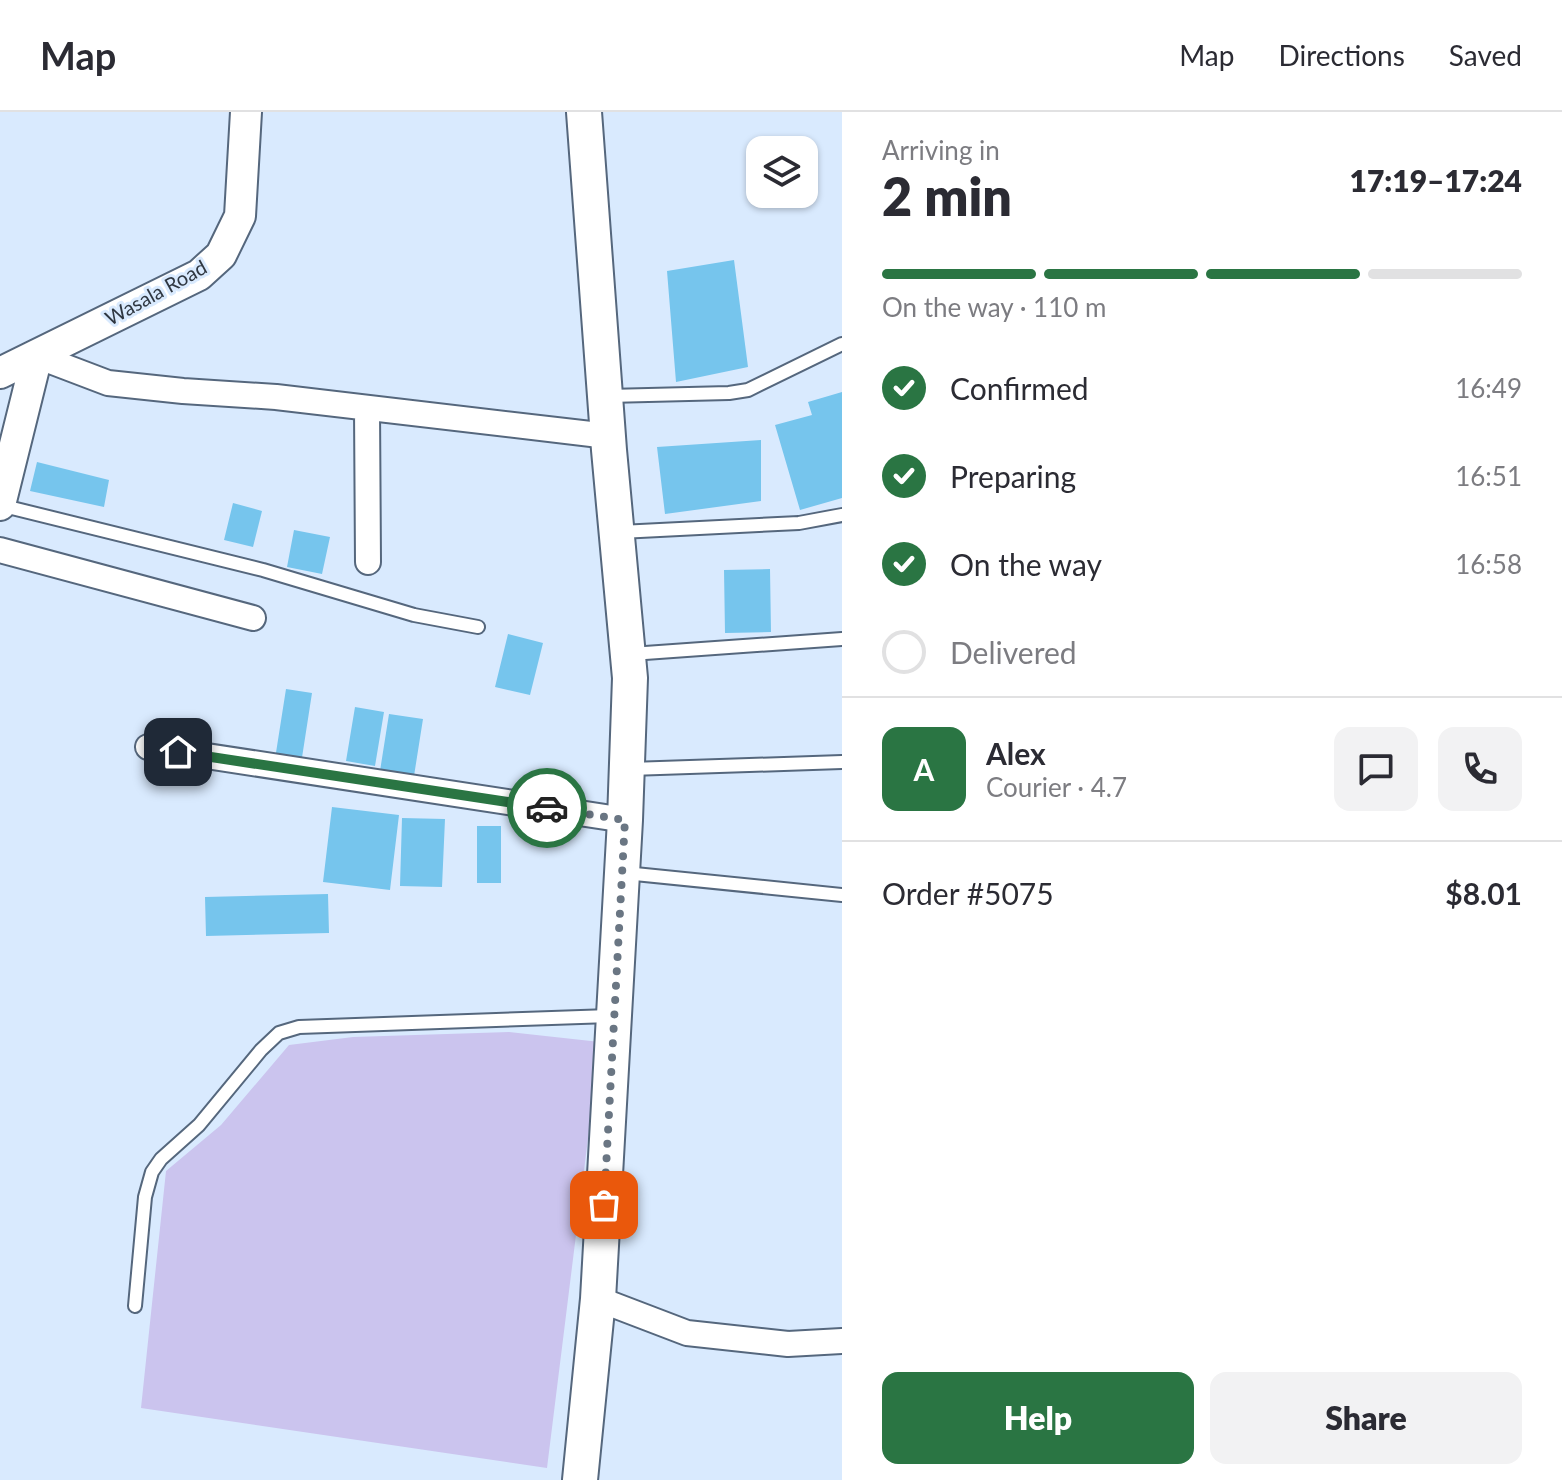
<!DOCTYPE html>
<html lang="en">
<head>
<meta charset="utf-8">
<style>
  :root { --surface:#fff; --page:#f2f2f3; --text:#2b2b33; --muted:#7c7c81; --line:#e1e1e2; --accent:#2a7543 }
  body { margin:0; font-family:Lato,sans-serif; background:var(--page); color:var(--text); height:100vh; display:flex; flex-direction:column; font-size:30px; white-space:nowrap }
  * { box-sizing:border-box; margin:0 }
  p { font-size:26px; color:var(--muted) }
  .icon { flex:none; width:44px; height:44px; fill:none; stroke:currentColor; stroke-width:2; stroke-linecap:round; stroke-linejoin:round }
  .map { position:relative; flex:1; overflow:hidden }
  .panel { display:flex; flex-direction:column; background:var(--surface); width:720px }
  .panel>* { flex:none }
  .buttons { position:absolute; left:746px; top:24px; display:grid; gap:16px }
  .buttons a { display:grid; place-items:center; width:72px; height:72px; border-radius:16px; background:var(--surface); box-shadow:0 2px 6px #0004; font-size:40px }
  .pin { position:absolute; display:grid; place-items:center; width:68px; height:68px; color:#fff; margin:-34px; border-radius:16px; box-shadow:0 4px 12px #0006 }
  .courier { position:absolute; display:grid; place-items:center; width:80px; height:80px; margin:-40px; border:6px solid #2a7543; border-radius:50%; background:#fff; color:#222; box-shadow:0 2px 10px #0007 }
  .overview em { font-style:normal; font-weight:800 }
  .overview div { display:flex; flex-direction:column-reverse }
  .overview { display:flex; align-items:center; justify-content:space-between; height:136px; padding:0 40px }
  h1 { font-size:52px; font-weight:800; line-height:60px }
  .bar { display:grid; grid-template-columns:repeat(4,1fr); gap:12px 8px; align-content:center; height:96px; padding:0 40px }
  .bar i { height:10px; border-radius:6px; background:var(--line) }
  .bar .current { background:var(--accent) }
  .bar p { grid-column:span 4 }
  .line { display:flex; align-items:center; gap:20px; padding:0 40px; border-top:2px solid var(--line) }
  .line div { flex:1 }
  .round { display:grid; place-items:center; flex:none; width:84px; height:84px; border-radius:16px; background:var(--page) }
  ol { padding:0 40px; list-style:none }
  li { display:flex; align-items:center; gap:24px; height:88px }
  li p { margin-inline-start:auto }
  li .icon { padding:8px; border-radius:50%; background:var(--accent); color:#fff; stroke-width:4 }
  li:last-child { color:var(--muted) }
  li i { width:44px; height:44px; border:4px solid var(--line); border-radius:50% }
  .button { display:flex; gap:16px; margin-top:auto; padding:16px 40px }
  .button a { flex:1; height:92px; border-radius:16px; background:var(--accent); color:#fff; font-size:32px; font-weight:800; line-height:92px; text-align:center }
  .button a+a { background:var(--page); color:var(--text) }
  header { display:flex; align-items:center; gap:48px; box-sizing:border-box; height:112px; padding:0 40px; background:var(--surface); border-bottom:2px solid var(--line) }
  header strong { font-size:38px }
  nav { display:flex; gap:44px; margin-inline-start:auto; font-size:28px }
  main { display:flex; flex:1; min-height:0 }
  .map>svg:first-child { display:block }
</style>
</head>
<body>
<header>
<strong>Map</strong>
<nav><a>Map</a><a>Directions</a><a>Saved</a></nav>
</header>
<main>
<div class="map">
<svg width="842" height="1368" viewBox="0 0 842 1368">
  <rect width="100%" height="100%" fill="#d9eafe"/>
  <path fill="#cbc4ee" d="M509 920 600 930 547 1356 141 1296 166 1059 221 1013 289 933 353 925Z"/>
  <path fill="#76c5ed" d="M734 148 748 255 676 270 667 159Z
    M842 280V386L800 398 775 313 812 303 808 290Z
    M761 328V389L665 402 657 335Z
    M37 350 109 368 104 395 30 379Z
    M233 391 262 399 253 435 224 428Z
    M294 418 330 425 322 462 287 455Z
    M770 457 771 520 725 521 724 458Z
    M508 522 543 531 530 583 495 575Z
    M286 577 312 581 301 652 275 647Z
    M355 595 384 600 375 654 346 649Z
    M389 602 423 607 414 664 380 659Z
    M332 695 399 703 390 778 323 770Z
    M402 706 445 707 442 775 400 774Z
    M477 714H501V771H477Z
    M328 782 329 821 206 824 205 785Z"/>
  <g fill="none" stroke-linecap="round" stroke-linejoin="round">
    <g stroke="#55677d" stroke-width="16">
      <path id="service" d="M608 284 729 281 748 278 842 232
        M0 393 263 458 414 503 478 515
        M620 420 799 411 842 403
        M631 542 842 527
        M630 657 842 650
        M625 761 842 783
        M135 1194 145 1085 152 1060 161 1047 199 1013 261 938 279 921 299 915 610 904"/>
    </g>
    <g stroke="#55677d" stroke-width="28">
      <path id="minor" d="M37 244 108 271 183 279 276 285 608 324
        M367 297 368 450
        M0 438 253 506
        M148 635 625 708
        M598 1187 687 1221 788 1232 842 1229"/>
    </g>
    <g stroke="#55677d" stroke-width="34">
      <path id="tertiary" d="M0 261 199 163 221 143 240 104 246 0
        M0 393 37 244"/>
    </g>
    <g stroke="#55677d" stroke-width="38">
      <path id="secondary" d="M580 1368 598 1187 625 708 630 566 609 338 584 0"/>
    </g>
    <use href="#service" stroke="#fff" stroke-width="12"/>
    <use href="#minor" stroke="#fff" stroke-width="24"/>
    <use href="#tertiary" stroke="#fff" stroke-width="30"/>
    <use href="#secondary" stroke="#fff" stroke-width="34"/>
  </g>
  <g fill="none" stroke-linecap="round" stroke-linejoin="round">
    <path stroke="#6a7683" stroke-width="8" stroke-dasharray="0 14.4" d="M547 696 625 708 604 1093"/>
    <path stroke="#2a7543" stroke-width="10" d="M178 640 547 696"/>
  </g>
  <g text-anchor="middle" stroke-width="6" stroke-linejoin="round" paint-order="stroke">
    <g font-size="20" fill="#2f3741" stroke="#d9eafe">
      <text transform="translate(156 181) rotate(-29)" y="7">Wasala Road</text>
    </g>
  </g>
</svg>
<div class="buttons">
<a><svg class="icon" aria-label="layers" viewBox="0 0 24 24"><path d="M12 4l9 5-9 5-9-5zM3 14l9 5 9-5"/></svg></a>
</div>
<div class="pin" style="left:604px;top:1093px;background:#ea580c"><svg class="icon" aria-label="bag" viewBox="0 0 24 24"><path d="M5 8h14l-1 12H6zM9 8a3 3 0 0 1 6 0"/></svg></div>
<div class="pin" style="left:178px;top:640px;background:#1f2937"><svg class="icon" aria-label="home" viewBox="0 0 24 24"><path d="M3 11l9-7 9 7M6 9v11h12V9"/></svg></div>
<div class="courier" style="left:547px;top:696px"><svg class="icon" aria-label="car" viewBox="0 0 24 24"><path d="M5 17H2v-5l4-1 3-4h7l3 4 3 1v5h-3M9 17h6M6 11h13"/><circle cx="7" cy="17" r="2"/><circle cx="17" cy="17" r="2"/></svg></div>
</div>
<section class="panel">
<div class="overview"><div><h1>2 min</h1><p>Arriving in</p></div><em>17:19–17:24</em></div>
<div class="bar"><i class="current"></i><i class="current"></i><i class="current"></i><i></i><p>On the way · 110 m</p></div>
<ol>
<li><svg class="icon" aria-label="check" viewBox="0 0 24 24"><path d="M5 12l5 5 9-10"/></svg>Confirmed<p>16:49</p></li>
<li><svg class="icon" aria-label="check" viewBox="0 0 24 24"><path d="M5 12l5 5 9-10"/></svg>Preparing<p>16:51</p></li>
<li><svg class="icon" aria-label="check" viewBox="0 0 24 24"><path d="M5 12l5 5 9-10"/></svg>On the way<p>16:58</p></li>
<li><i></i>Delivered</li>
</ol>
<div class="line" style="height:144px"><b class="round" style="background:var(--accent);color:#fff">A</b><div><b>Alex</b><p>Courier · 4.7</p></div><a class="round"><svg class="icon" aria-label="chat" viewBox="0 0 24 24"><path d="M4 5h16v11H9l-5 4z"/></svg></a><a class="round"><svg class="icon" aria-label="phone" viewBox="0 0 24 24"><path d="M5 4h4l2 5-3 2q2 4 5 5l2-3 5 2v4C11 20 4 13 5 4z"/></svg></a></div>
<div class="line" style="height:104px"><div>Order #5075</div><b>$8.01</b></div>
<div class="button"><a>Help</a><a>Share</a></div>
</section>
</main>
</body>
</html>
